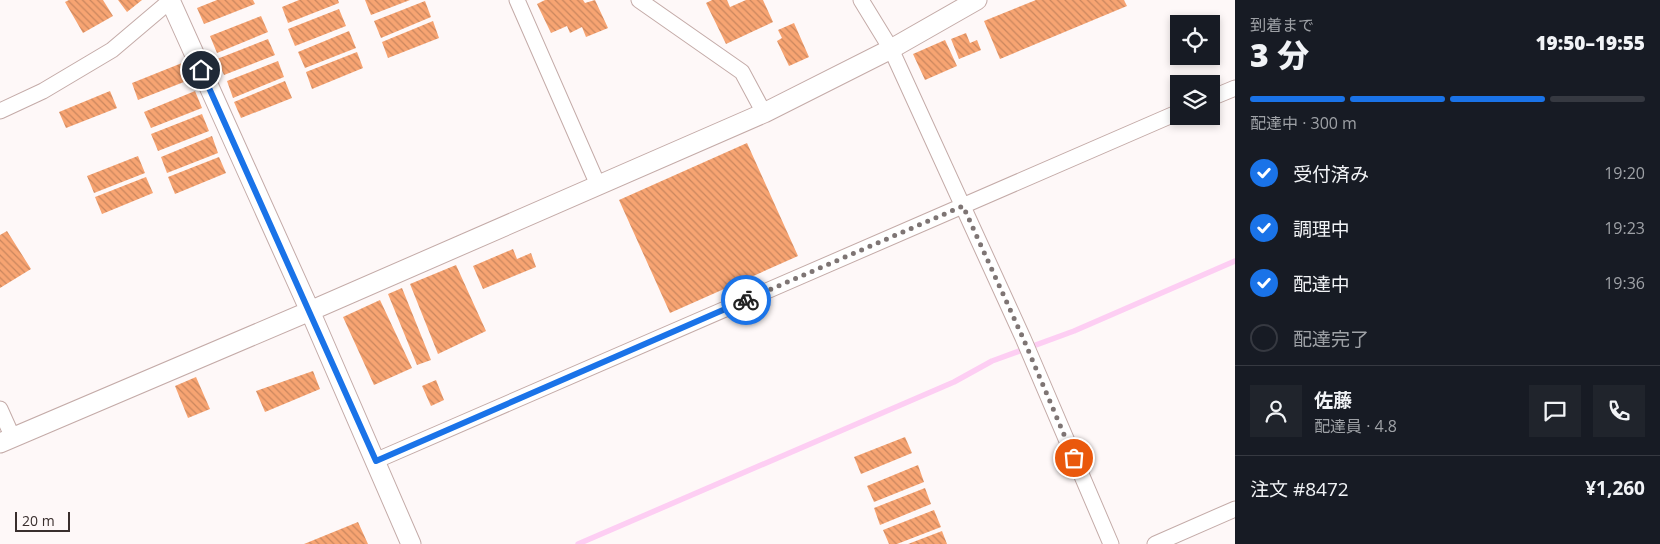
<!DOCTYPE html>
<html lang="ja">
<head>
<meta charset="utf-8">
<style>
  :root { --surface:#171b24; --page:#20242c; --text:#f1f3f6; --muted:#9ea1a6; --line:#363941; --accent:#1a73e8 }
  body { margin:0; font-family:"Open Sans","Noto Sans JP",sans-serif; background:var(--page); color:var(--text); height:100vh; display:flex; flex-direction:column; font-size:19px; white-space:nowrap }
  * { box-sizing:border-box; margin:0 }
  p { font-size:16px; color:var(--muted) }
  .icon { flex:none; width:28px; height:28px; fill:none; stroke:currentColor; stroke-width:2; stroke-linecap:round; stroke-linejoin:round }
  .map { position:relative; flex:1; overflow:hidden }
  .drawer { display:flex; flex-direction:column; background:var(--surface); width:425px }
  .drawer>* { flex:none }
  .controls { position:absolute; left:1170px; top:15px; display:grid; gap:10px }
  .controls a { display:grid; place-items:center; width:50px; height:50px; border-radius:0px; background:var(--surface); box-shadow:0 2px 8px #0003; font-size:25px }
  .scale { position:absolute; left:15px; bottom:12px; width:55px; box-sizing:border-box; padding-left:5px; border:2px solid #392e2d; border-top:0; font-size:14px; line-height:18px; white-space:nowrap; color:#392e2d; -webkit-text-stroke:4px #fef8f8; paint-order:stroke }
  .pin { position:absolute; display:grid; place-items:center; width:42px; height:42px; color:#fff; margin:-21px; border:2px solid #fff; border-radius:50%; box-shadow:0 1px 5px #0007 }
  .courier { position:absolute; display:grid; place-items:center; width:50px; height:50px; margin:-25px; border:4px solid #1a73e8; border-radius:50%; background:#fff; color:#222; box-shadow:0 1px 6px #0007 }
  .head em { font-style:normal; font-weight:800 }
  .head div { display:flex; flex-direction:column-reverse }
  .head { display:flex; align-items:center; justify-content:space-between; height:85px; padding:0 15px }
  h1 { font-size:32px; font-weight:800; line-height:38px }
  .bar { display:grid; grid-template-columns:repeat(4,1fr); gap:8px 5px; align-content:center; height:60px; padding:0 15px }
  .bar i { height:6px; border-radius:4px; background:var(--line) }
  .bar .current { background:var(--accent) }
  .bar p { grid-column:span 4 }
  .line { display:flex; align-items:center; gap:12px; padding:0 15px; border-top:1px solid var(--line) }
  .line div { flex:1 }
  .round { display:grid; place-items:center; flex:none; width:52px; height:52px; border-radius:0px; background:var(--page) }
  ol { padding:0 15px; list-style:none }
  li { display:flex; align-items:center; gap:15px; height:55px }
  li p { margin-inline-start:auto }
  li .icon { padding:5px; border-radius:50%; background:var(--accent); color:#fff; stroke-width:4 }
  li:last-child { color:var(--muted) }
  li i { width:28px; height:28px; border:2px solid var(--line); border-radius:50% }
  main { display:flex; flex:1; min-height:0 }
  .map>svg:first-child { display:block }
</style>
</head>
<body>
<main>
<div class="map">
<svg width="1235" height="544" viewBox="0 0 1235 544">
  <defs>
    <pattern id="building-back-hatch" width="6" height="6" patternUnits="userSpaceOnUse" patternTransform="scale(1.25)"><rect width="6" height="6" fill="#f7a472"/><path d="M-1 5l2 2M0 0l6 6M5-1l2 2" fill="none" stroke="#c9865e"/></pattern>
  </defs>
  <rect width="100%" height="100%" fill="#fef8f8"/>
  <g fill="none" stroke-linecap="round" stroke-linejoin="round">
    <path stroke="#fdcef3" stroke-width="5.5" d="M578 544 954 382 992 361 1074 331 1235 261"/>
  </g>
  <path fill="url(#building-back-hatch)" d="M69 0H103L113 16 83 33 65 2Z
    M118 0H142L127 12Z
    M217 0H253L255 4 204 24 197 8Z
    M299 0H338L339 3 288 23 282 7Z
    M365 0H410L371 15Z
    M545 0H583L585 3 595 0 608 28 586 37 582 27 570 33 567 26 551 33 537 4Z
    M712 0H727L730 7 746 0H763L773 22 726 44 706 3Z
    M1036 0H1124L1127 6 1000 59 984 21Z
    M425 1 431 17 381 38 374 21Z
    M339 9 346 26 295 46 288 29Z
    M261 16 268 32 217 53 210 36Z
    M433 21 439 38 388 58 382 42Z
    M794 23 809 57 789 66 777 41 782 38 778 30Z
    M349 31 356 48 305 68 298 52Z
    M966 33 970 43 977 40 981 50 959 59 951 39Z
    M268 39 275 55 224 75 217 59Z
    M945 40 957 66 925 80 913 54Z
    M357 52 363 68 312 89 306 72Z
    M278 61 284 77 233 98 227 81Z
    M182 63 189 80 138 100 132 83Z
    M285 81 292 98 241 118 234 102Z
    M110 91 117 108 66 128 59 112Z
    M195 91 202 108 151 128 144 112Z
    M202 114 209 131 158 151 151 134Z
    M212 136 218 153 167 173 161 157Z
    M747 143 798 256 670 313 619 200Z
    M138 156 145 173 94 193 87 176Z
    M219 157 226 173 175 194 168 177Z
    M146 177 153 193 102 214 95 197Z
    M7 231 31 269 0 288V235Z
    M513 249 517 259 531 253 536 267 483 289 473 266Z
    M456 265 486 331 438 354 410 284Z
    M402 288 431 360 417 365 388 294Z
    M380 300 412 368 374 385 343 317Z
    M313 371 320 389 265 412 256 391Z
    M196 377 210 409 188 418 175 386Z
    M436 380 444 400 431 406 422 386Z
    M905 437 912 453 861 474 854 457Z
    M918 465 924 482 874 502 867 486Z
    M925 488 931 504 880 525 874 508Z
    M934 510 941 527 897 544H889L883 530Z
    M358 522 368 544H304Z
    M942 531 947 544H908Z"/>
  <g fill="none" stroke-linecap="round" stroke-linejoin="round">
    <g stroke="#c4aba8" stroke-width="17">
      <path id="minor" d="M517 0 598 185
        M639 0 742 72 764 113
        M861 0 891 49 1023 338 1111 544
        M1211 98 1235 88
        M0 111 43 91 112 50 171 0
        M0 409 13 438
        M375 461 1179 112
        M1155 544 1235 509"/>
    </g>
    <g stroke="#c4aba8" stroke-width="21">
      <path id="tertiary" d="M170 0 310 311 411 544
        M0 443 310 311 764 113 891 49 977 0"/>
    </g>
    <use href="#minor" stroke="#fff" stroke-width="15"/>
    <use href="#tertiary" stroke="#fff" stroke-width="19"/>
  </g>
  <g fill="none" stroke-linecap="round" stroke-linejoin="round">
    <path stroke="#7e7574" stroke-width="5" stroke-dasharray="0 9" d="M746 300 963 206 1023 338 1074 458"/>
    <path stroke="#1a73e8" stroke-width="6" d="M201 70 376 461 746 300"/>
  </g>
</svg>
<div class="controls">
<a><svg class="icon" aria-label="locate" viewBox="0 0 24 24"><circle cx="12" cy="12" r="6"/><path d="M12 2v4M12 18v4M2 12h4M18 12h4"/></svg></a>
<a><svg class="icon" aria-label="layers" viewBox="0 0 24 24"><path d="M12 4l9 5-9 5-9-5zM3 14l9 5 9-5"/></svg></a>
</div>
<div class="scale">20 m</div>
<div class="pin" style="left:1074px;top:458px;background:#ea580c"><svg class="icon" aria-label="bag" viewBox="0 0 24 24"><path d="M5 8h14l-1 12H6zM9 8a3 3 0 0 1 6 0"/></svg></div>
<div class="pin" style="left:201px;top:70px;background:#1f2937"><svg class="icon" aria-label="home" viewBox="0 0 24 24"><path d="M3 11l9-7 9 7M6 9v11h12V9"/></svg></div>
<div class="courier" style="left:746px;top:300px"><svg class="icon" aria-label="bike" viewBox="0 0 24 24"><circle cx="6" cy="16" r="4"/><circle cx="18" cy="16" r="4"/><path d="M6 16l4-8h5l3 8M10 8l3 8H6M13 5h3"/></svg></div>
</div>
<section class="drawer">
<div class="head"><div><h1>3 分</h1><p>到着まで</p></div><em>19:50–19:55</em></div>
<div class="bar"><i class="current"></i><i class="current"></i><i class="current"></i><i></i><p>配達中 · 300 m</p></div>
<ol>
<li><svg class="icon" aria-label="check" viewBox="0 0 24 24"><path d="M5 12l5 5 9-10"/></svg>受付済み<p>19:20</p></li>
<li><svg class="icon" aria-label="check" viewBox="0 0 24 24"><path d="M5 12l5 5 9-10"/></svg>調理中<p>19:23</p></li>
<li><svg class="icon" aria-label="check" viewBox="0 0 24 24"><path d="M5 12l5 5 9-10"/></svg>配達中<p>19:36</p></li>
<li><i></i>配達完了</li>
</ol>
<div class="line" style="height:90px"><a class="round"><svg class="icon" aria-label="person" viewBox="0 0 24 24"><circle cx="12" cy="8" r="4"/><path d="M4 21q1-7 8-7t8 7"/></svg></a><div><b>佐藤</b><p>配達員 · 4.8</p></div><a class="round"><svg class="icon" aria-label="chat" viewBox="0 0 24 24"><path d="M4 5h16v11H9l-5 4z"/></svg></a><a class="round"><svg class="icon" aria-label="phone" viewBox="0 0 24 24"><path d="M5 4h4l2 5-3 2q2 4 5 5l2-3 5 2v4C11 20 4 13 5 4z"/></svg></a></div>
<div class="line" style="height:65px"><div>注文 #8472</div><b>¥1,260</b></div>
</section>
</main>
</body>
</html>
